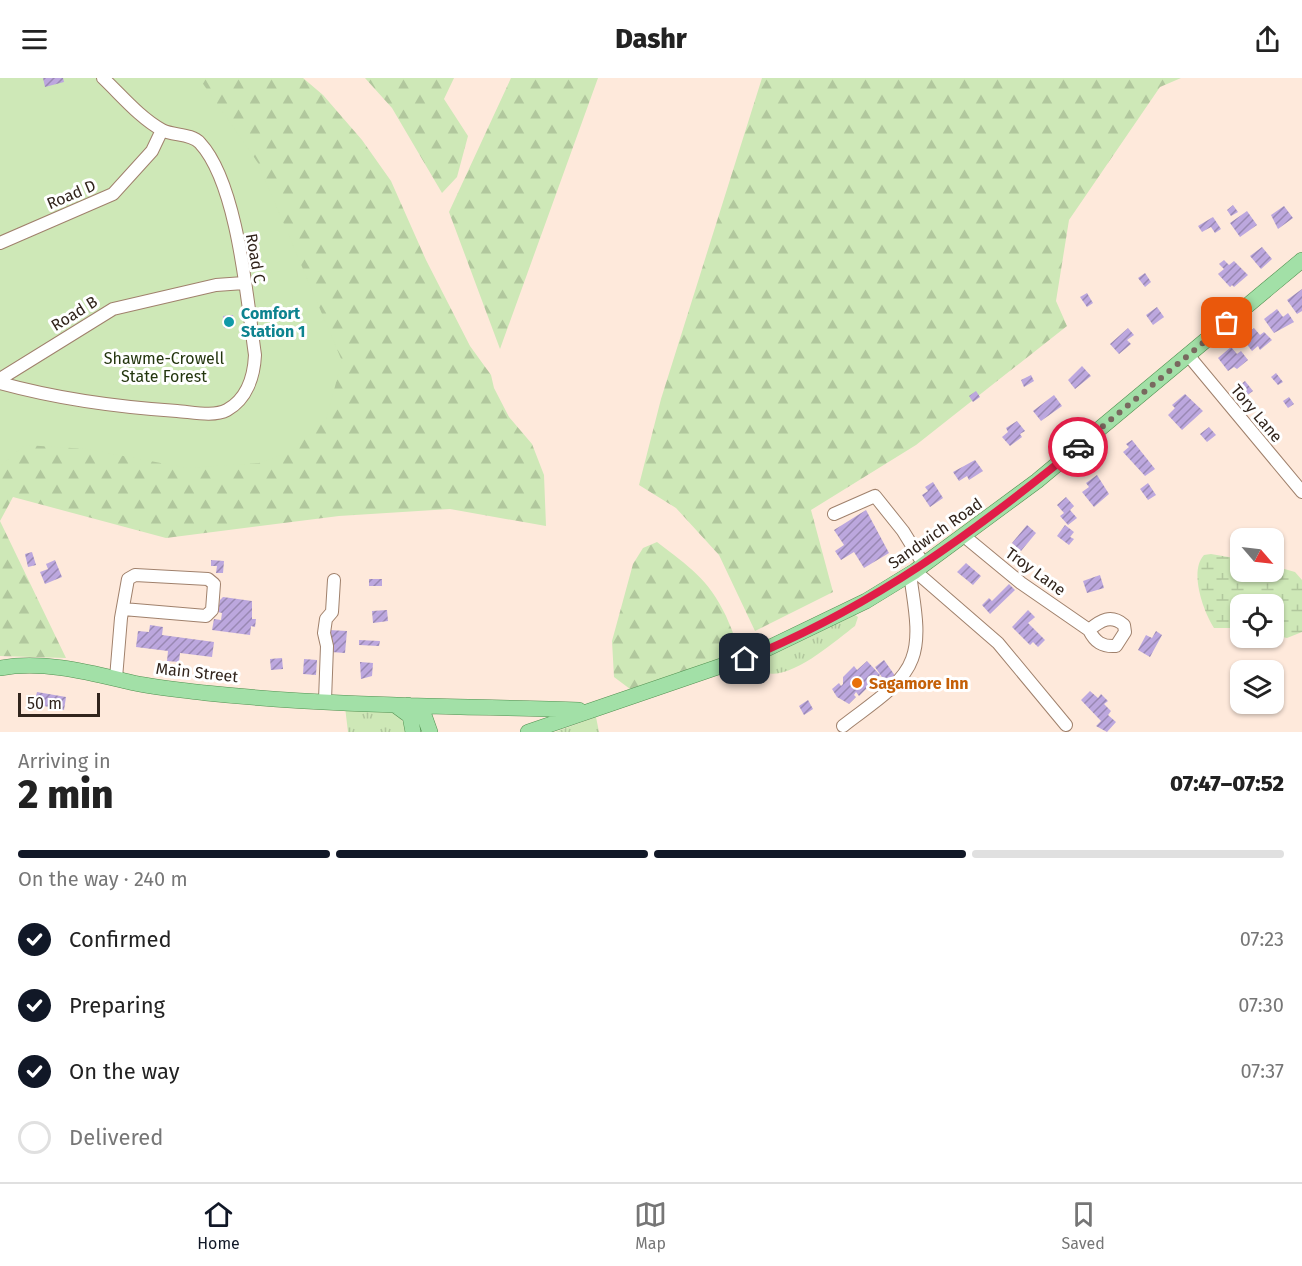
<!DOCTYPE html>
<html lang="en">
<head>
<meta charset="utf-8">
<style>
  :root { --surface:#fff; --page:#f2f2f2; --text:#222; --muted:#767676; --line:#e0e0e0; --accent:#111827 }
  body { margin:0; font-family:"Fira Sans",sans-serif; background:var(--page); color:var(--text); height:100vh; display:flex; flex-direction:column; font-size:22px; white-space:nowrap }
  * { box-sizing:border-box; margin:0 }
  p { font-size:20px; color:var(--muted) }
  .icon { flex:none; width:33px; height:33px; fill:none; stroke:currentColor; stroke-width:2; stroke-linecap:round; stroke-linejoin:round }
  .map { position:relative; height:654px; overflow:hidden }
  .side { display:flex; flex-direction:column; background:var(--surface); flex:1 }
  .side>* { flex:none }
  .needle { width:39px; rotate:118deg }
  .buttons { position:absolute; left:1230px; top:450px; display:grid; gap:12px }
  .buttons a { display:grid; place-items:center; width:54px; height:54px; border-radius:12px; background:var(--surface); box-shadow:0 2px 4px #0004; font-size:30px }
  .scale { position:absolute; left:18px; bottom:15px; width:82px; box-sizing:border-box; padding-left:6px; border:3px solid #31241c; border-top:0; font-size:16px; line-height:21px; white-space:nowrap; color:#31241c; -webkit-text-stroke:4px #fff; paint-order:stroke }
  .pin { position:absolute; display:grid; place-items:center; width:51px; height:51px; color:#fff; margin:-26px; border-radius:12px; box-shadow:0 3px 9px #0006 }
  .courier { position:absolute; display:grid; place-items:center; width:60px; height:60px; margin:-30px; border:4px solid #e11d48; border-radius:50%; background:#fff; color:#222; box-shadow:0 2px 8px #0007 }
  .headline em { font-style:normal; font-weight:800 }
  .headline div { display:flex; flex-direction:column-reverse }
  .headline { display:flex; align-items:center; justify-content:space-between; height:102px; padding:0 18px }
  h1 { font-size:39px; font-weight:800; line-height:45px }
  .bar { display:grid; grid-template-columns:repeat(4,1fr); gap:9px 6px; align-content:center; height:72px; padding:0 18px }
  .bar i { height:8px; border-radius:4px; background:var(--line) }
  .bar .selected { background:var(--accent) }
  .bar p { grid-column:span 4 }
  ol { padding:0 18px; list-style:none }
  li { display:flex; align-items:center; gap:18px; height:66px }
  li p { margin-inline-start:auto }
  li .icon { padding:6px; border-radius:50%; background:var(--accent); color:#fff; stroke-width:4 }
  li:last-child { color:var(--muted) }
  li i { width:33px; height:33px; border:3px solid var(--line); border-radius:50% }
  header { display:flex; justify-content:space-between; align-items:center; height:78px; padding:0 18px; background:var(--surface); font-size:27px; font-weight:800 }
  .dock { display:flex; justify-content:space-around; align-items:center; height:84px; border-top:2px solid var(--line); background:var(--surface); font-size:16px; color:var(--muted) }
  .dock a { display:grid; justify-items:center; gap:3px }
  .dock .selected { color:var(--accent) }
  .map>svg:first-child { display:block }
</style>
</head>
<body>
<header><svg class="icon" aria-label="menu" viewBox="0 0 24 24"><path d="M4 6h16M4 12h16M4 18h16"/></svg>Dashr<svg class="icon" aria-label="share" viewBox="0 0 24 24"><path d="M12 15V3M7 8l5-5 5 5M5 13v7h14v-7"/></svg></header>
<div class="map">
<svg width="1302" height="654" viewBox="0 0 1302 654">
  <defs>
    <pattern id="grass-tufts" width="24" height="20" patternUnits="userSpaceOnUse" patternTransform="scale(1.5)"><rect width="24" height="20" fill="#cee8b7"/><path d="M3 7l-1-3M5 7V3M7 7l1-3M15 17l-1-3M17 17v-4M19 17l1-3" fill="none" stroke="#b1c79d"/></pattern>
    <pattern id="forest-firs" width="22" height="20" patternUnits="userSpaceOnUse" patternTransform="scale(1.5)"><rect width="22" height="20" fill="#cee8b7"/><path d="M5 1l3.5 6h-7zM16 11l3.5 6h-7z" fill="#b1c79d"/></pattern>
    <pattern id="wetland-marsh" width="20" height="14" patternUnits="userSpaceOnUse" patternTransform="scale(1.5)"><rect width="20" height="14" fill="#cee8b7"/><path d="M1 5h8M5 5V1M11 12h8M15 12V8" fill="none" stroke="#b1c79d"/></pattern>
    <pattern id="building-hatch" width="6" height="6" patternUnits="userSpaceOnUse" patternTransform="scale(1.5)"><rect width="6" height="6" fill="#bca7de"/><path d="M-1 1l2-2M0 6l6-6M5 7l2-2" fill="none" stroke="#9988b3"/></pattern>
  </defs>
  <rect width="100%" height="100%" fill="#fee9db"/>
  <path fill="url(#grass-tufts)" d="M855 537 858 539 855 548C835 563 782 611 758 591L760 583Z
    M345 629C371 631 400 624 407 654H348Z
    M596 639 599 654H555Z"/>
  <path fill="url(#forest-firs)" d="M0 0H303L323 17 362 62 391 103 426 182 470 268 491 297 494 310 509 339 532 366 544 397 546 448 450 431 339 438 166 460 13 419 0 443 66 580 0 578Z
    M365 0H454L444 21 468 58 457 99 442 115 392 30Z
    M511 0H598L500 271 449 134Z
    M762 0H1181L1160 9 1069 142 1056 223 1067 248 916 367 811 432 833 514 755 553 719 477 676 430 639 407 661 321Z
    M657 464C689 489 708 500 726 538 730 548 736 558 735 569L726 579 630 611 614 599 612 563 633 486 643 470Z"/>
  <path fill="url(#wetland-marsh)" d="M1211 476 1240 481V494H1274V488L1295 494 1302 502V554L1287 560 1274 557V526H1240V550H1214C1203 533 1189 493 1204 477Z"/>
  <path fill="#cee8b7" d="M0 0H199L258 85 342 283 326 341 290 374 259 385 187 390 87 371 25 367 0 388Z"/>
  <path fill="url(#building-hatch)" d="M43 0H63L64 4 45 9Z
    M1233 127 1238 134 1231 138 1227 132Z
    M1284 128 1293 140 1278 151 1271 137Z
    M1247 133 1257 147 1240 159 1230 145Z
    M1213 139 1221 151 1215 155 1211 149 1202 154 1198 148Z
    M1262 169 1272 181 1261 191 1250 178Z
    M1224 182 1229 187 1234 183 1248 197 1234 209 1232 207 1230 209 1218 196 1224 191 1219 186Z
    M1145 195 1151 204 1145 209 1138 200Z
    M1302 211V233L1297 236 1287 222Z
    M1087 215 1093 225 1087 229 1080 219Z
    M1157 229 1164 239 1153 247 1146 237Z
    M1277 231 1283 239 1288 235 1294 244 1274 255 1264 241Z
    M233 237 234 249 224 250 223 238Z
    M1128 250 1134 257 1127 262 1131 266 1119 276 1110 266Z
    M1254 250 1260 257 1264 254 1272 262 1260 272 1258 268 1252 273 1242 260Z
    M1231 269 1237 276 1241 273 1248 282 1237 291 1234 289 1228 293 1218 280Z
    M1082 288 1091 298 1075 311 1068 302Z
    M1276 295 1283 304 1278 307 1271 299Z
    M1031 297 1034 303 1024 309 1021 302Z
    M1245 303 1253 313 1242 321 1234 312Z
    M976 313 980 319 973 324 969 318Z
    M1185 316 1203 333 1182 352 1168 337 1175 330 1172 327Z
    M1054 317 1062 328 1041 343 1033 333Z
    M1289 319 1294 326 1288 330 1283 323Z
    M1017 343 1025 353 1020 356 1022 359 1010 368 1002 359 1008 354 1006 350Z
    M1209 349 1216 357 1207 364 1200 356Z
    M1132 362 1155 391 1145 398 1123 374 1129 369 1126 366Z
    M975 382 983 393 969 402 967 398 959 403 953 394Z
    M1097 397 1109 416 1094 429 1082 414 1089 409 1086 405Z
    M933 404 943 420 930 429 922 417 928 413 925 409Z
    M1148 405 1156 417 1148 422 1140 411Z
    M1066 419 1074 428 1070 432 1077 440 1068 447 1060 438 1064 435 1057 427Z
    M866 432 889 475 864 490 854 474 841 482 835 473 844 467 834 452Z
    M1027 447 1036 455 1021 473 1012 465Z
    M1065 447 1074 454 1070 459 1074 461 1069 467 1057 458Z
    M32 474 36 487 28 489 25 476Z
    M55 482 62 499 45 506 40 494 48 491 46 486Z
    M211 482 224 483 223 495H216L217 488H211Z
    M966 485 981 498 973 507 957 494Z
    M1100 497 1104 510 1087 515 1083 503Z
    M369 501H382V508H369Z
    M1009 506 1015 512 990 536 982 527 989 520 992 523Z
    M223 519 252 523V541H256L255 549 251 548 250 557 212 552 214 541 221 542 222 535 218 534 220 522Z
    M387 532 388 543 373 545 372 533Z
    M1028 532 1035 539 1028 545 1045 562 1038 569 1033 564 1030 567 1012 549Z
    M150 547 163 549 162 557 214 564 212 579 180 575 179 584 167 583 168 573 136 569 138 553 149 554Z
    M329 552 347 553 345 575 331 574 332 561H328Z
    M1156 553 1162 557 1150 579 1138 572 1146 557 1152 560Z
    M359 562 380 563 379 568 359 567Z
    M282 580 283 591 271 592 270 581Z
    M304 581 317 582 316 597 303 596Z
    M884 582 896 599 886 605 875 589Z
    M867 583 880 597 859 618 856 614 854 617 856 619 849 626 837 619 832 611 839 605 841 608 843 606V599L854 588 857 592Z
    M360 584 373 585 372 598 361 601Z
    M1090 613 1098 620 1101 616 1108 623 1104 626 1111 633 1108 637 1116 644 1107 654 1096 648 1101 643 1081 622Z
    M37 614 66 619 64 632 34 626Z
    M808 622 813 631 804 637 799 628Z"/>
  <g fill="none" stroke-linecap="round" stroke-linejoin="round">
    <g stroke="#a0816c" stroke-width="14">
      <path id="minor" d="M0 165 113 116 152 73 162 52
        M1188 277 1302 414
        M0 301 113 231 216 207 244 205
        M0 305C58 321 117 329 177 333 192 334 214 339 227 332 247 321 254 298 255 277 247 222 238 106 200 65 191 55 173 58 162 52 140 40 121 17 103 0
        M834 436 875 418 903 453 924 487
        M964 458 1021 505 1089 552C1101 542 1111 536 1124 547L1125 554 1116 568C1102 569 1095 564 1089 552
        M915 493 998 565 1066 647
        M116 600 121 540 128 501 135 497 208 501 214 506 212 532 206 538 123 531
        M325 622 327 568 324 555 326 541 332 534 334 502
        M843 648C865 630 902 609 912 581 921 558 914 526 911 503"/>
    </g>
    <g stroke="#529151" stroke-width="16">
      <path id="major" d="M0 590C45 582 91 595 134 605 158 610 182 612 206 615 330 628 455 628 579 632
        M395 627 410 638 413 654
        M408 627 424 637 430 654
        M528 654 756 576 866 523 915 493 1037 403 1302 182"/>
    </g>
    <use href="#minor" stroke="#fff" stroke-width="12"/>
    <use href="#major" stroke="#a2e0a7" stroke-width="15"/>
  </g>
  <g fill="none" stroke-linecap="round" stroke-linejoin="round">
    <path stroke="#79695f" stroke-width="6" stroke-dasharray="0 10.8" d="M1078 369 1227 245"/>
    <path stroke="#e11d48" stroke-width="8" d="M745 581C874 528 972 456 1078 369"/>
  </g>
  <circle fill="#0f9aa8" stroke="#fff" stroke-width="2" cx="229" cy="244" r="6"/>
  <circle fill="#e8710a" stroke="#fff" stroke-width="2" cx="857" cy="605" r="6"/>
  <g text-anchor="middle" stroke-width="6" stroke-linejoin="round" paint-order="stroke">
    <g font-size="16" fill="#31241c" stroke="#fff">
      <text transform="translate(71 116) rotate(-23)" y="6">Road D</text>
      <text transform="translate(256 180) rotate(80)" y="6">Road C</text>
      <text transform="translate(74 235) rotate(-32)" y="6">Road B</text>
      <text transform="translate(1257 335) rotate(50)" y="6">Tory Lane</text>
      <text transform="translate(935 455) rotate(-35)" y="6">Sandwich Road</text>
      <text transform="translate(1036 493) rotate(36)" y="6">Troy Lane</text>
      <text transform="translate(197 594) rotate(6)" y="6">Main Street</text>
    </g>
    <g font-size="16" font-weight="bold" fill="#0d838f" stroke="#fff" text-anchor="start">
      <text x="241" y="241">Comfort<tspan x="241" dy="18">Station 1</tspan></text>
    </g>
    <g font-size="16" fill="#24360f" stroke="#fff">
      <text x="164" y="286">Shawme-Crowell<tspan x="164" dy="18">State Forest</tspan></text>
    </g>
    <g font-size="16" font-weight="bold" fill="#c56008" stroke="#fff" text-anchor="start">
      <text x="869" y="611">Sagamore Inn</text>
    </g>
  </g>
</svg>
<div class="buttons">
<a><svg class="needle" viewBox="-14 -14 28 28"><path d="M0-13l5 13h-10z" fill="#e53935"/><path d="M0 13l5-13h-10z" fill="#767676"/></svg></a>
<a><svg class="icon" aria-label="locate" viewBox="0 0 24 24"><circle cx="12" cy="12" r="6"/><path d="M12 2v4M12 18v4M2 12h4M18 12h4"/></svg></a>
<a><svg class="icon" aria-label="layers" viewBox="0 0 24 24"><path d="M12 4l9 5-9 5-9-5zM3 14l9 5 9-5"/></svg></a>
</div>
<div class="scale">50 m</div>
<div class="pin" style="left:1227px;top:245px;background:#ea580c"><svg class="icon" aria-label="bag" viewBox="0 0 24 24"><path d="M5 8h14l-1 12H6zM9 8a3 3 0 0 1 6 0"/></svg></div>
<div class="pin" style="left:745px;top:581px;background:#1f2937"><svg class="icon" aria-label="home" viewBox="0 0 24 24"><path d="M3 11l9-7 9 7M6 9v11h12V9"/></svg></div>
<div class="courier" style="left:1078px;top:369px"><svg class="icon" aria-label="car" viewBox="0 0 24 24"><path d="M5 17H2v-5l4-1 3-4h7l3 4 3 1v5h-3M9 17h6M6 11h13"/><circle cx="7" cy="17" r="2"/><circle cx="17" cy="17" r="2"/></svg></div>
</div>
<section class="side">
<div class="headline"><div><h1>2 min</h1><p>Arriving in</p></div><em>07:47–07:52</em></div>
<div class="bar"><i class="selected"></i><i class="selected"></i><i class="selected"></i><i></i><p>On the way · 240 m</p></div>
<ol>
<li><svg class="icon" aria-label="check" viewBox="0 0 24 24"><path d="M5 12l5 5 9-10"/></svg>Confirmed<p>07:23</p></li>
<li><svg class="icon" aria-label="check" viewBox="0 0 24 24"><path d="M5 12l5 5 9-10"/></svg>Preparing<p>07:30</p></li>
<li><svg class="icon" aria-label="check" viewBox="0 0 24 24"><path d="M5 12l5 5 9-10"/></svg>On the way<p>07:37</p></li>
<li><i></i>Delivered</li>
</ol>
</section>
<nav class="dock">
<a class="selected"><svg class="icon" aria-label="home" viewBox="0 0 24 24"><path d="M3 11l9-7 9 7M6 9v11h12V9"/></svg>Home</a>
<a><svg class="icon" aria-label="map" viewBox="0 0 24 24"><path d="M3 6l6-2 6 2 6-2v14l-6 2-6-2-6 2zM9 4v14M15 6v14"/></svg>Map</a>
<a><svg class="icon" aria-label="saved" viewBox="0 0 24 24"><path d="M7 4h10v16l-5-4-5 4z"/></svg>Saved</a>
</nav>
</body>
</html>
